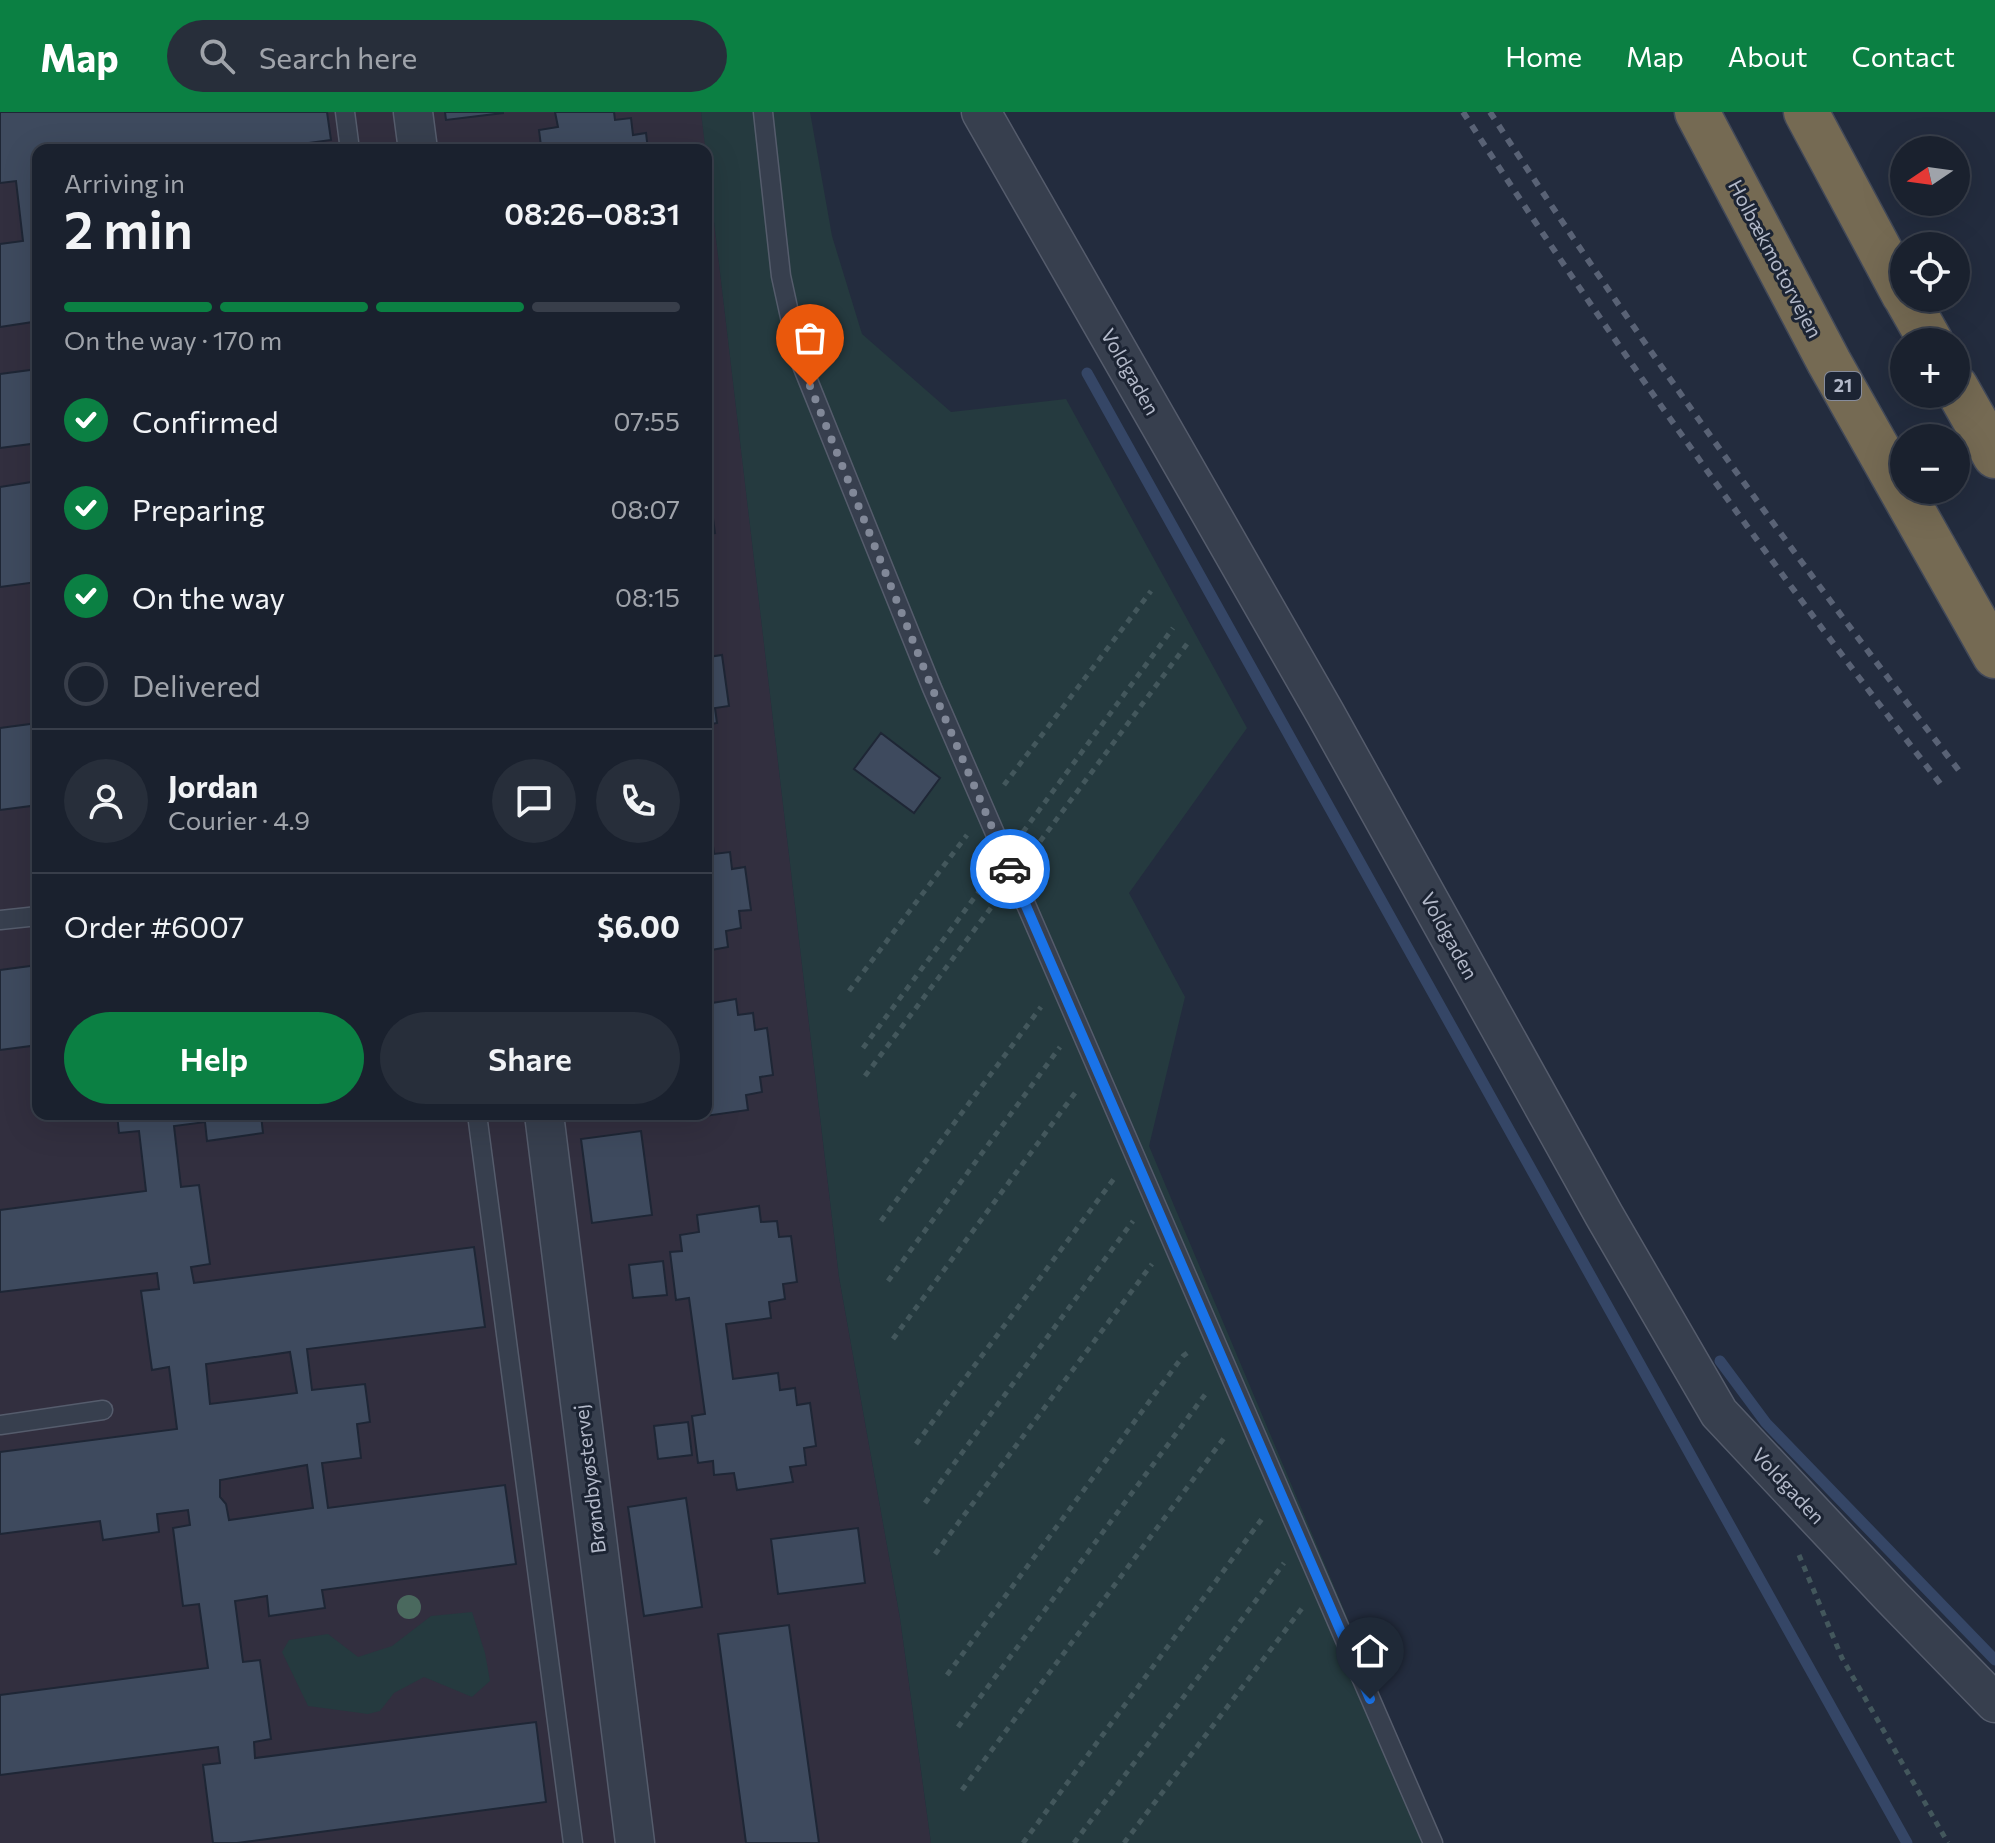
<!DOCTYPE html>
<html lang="en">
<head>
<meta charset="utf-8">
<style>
  :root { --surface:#1a212e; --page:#272e3a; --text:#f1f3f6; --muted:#9fa3aa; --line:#383e4a; --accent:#0b8043 }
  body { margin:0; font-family:Commissioner,sans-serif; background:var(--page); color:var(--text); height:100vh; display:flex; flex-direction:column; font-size:30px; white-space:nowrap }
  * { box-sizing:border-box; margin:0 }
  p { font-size:26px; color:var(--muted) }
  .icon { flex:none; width:44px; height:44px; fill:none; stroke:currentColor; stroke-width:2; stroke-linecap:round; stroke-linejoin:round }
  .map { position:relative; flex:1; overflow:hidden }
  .panel { position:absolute; left:32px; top:32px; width:680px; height:976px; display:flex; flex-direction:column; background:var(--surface); border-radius:16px; box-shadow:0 8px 32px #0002,0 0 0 2px var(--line) }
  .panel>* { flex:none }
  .needle { width:52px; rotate:257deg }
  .controls { position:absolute; left:1890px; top:24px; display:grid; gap:16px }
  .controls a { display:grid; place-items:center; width:80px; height:80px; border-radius:50%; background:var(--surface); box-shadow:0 8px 32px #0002,0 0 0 2px var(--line); font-size:40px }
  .pin { position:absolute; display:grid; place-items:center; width:68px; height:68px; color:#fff; margin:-82px -34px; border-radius:50% 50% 50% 0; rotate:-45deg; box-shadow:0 0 8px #0007 }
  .pin .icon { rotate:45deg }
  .courier { position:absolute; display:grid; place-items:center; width:80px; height:80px; margin:-40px; border:6px solid #1a73e8; border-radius:50%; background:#fff; color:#222; box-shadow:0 2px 10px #0007 }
  .overview em { font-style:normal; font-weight:600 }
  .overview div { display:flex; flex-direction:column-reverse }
  .overview { display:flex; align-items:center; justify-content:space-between; height:136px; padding:0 32px }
  h1 { font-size:52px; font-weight:600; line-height:60px }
  .bar { display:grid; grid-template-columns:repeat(4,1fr); gap:12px 8px; align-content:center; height:96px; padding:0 32px }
  .bar i { height:10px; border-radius:6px; background:var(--line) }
  .bar .current { background:var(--accent) }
  .bar p { grid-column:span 4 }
  .line { display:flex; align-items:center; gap:20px; padding:0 32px; border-top:2px solid var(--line) }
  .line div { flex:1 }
  .round { display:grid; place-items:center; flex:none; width:84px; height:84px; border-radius:42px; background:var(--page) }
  ol { padding:0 32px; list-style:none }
  li { display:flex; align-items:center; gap:24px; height:88px }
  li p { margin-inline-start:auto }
  li .icon { padding:8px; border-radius:50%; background:var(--accent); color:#fff; stroke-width:4 }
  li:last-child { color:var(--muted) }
  li i { width:44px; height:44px; border:4px solid var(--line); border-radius:50% }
  .action { display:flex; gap:16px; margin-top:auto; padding:16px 32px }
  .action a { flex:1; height:92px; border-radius:48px; background:var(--accent); color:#fff; font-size:32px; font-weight:600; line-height:92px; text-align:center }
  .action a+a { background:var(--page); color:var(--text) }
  header { display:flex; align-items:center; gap:48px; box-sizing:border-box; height:112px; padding:0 40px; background:var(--accent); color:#fff }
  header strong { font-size:38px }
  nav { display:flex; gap:44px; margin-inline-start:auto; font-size:28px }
  .search { width:560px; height:72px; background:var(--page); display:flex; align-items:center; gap:20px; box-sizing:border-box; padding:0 28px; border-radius:44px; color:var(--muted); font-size:30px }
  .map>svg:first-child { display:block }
</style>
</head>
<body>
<header>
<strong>Map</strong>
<div class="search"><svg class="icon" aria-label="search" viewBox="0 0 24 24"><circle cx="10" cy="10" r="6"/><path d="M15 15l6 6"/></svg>Search here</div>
<nav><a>Home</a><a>Map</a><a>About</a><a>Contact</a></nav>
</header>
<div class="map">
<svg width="1995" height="1731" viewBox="0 0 1995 1731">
  <rect width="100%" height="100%" fill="#232c3e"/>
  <path fill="#322f3f" d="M0 0H701L706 38H38V1002H706V41L839 1165 900 1506 931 1731H0Z"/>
  <path fill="#253a3f" d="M701 0H810L832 124 862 222 951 300 1066 287 1247 616 1129 781 1185 885 1149 1034 1442 1731H931L900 1506 839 1165Z
    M472 1500 485 1541 490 1569 472 1585 424 1565 394 1581 380 1599 368 1602 308 1594 282 1540 289 1528 328 1522 358 1545 392 1534 431 1504Z"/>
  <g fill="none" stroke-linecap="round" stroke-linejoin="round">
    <path stroke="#354666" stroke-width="11" d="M1087 261 1907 1731
      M1720 1249 1766 1311 1995 1548"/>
  </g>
  <path fill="#3e4a5e" stroke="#1e2635" stroke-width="2" fill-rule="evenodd" d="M0 0H327L331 28 257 38H38V243L33 210 0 215V132L23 129 16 69 0 71Z
    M445 0H503V1L446 8Z
    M555 0H614L615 8 631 6 633 23 646 21 648 38H528L527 36 541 34 539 18 558 15Z
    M38 257V331L0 336V262Z
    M38 369V450L34 451 37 470 0 475V375Z
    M706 392H711L715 421 706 422Z
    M707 530 708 545 722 543 729 594 715 596 717 611 706 613Z
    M38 611V693L0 698V616Z
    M881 621 940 666 914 701 854 657Z
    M712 726 714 742 730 740 732 757 745 755 751 798 739 799 741 816 726 819 728 835 706 839V727Z
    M38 853V933L0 938V858Z
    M736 887 738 903 753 901 755 918 767 916 773 963 760 965 762 980 746 983 748 998 691 1006 690 1002H706V892Z
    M117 1002H266L261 1003 263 1021 207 1029 205 1010 174 1014 181 1075 199 1073 210 1152 191 1155 194 1171 474 1135 485 1215 307 1237 312 1278 365 1272 370 1310 357 1312 361 1346 322 1351 328 1396 505 1373 516 1452 322 1478 325 1496 269 1504 267 1484 235 1489 243 1550 260 1548 271 1627 254 1630 255 1646 536 1610 546 1690 237 1731H213L203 1653 220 1651 218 1635 0 1663V1583L208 1556 199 1492 183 1494 173 1416 190 1413 188 1398 157 1402 159 1420 103 1428 100 1409 0 1422V1340L177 1317 169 1255 152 1258 141 1179 159 1177 157 1161 0 1180V1098L146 1079 139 1019 119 1021ZM290 1240 297 1281 210 1292 206 1252ZM307 1353 313 1396 229 1408 226 1392 220 1385V1368Z
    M641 1019 652 1103 592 1111 581 1027Z
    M759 1094 761 1110 777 1109 779 1125 791 1124 797 1170 783 1172 785 1187 769 1190 771 1206 726 1212 733 1267 778 1261 780 1278 795 1276 797 1293 810 1291 816 1334 804 1336 806 1353 790 1355 793 1370 737 1378 734 1361 714 1363 713 1349 698 1351 692 1304 705 1302 689 1186 676 1188 670 1140 682 1139 680 1123 699 1120 697 1103Z
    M663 1149 667 1183 633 1186 629 1153Z
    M688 1310 692 1343 658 1347 654 1314Z
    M686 1386 702 1495 644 1504 628 1395Z
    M858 1416 865 1471 778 1482 771 1427Z
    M789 1513 819 1731H746L718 1522Z"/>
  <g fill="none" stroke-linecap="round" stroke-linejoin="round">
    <g stroke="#555c6c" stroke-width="21">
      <path id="lane" d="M345 0 350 38
        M763 0 781 164 799 246 932 576 1433 1731
        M0 808 38 804
        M477 1002 573 1731
        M0 1313 103 1298"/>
    </g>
    <g stroke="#555c6c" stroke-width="41">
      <path id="street" d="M413 0 418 38
        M981 0 1325 601 1604 1103 1719 1301 1890 1483 1995 1591
        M544 1002 635 1731"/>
    </g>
    <g stroke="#424959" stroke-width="47">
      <path id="highway" d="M1697 0 1829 250 1995 544
        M1806 0 1904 183
        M1906 186 1931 230
        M1956 275 1995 344"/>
    </g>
    <path stroke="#43575c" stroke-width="5" stroke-dasharray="6 6" stroke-linecap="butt" d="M1004 673 1151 479
      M1023 720 1173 516
      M1033 739 1190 528
      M849 879 967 723
      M863 936 986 770
      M865 964 996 789
      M881 1109 1041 895
      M888 1169 1060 935
      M893 1227 1078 977
      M916 1332 1116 1064
      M925 1391 1133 1109
      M935 1442 1152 1152
      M1799 1443 1842 1546 1948 1731
      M947 1563 1183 1244 1191 1238
      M958 1615 1207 1280
      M962 1678 1227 1322
      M1023 1731 1264 1404
      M1074 1731 1284 1451
      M1124 1731 1303 1495"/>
    <use href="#lane" stroke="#373f4e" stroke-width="18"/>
    <use href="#street" stroke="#373f4e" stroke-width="38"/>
    <use href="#highway" stroke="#756a53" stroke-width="44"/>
    <path stroke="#596275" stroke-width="6" stroke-dasharray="8 8" stroke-linecap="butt" d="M1463 0C1613 232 1773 456 1942 674
      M1490 0C1637 227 1795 446 1960 660"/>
  </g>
  <circle fill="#4a695e" cx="409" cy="1495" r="12"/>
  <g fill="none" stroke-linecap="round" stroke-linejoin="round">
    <path stroke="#818898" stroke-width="8" stroke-dasharray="0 14.4" d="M810 274 932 576 1010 757"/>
    <path stroke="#1a73e8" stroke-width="10" d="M1010 757 1370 1587"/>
  </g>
  <g text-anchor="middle" stroke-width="6" stroke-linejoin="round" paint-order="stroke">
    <rect fill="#1c2433" stroke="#868c9c" stroke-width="2" x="1825" y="260" width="36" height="28" rx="6"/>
    <g font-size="18" font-weight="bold" fill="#b3b9c9">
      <text x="1843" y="280">21</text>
    </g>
    <g font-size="20" fill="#b3b9c9" stroke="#1c2433">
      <text transform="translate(1775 147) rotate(62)" y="7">Holbækmotorvejen</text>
      <text transform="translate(1130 260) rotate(60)" y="7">Voldgaden</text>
      <text transform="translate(1449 824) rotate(61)" y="7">Voldgaden</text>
      <text transform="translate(590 1367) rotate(-97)" y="7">Brøndbyøstervej</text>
      <text transform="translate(1788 1374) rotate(47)" y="7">Voldgaden</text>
    </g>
  </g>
</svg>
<div class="controls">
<a><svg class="needle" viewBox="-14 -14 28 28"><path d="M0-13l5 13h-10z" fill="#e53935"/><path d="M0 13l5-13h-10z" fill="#9fa3aa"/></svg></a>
<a><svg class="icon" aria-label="locate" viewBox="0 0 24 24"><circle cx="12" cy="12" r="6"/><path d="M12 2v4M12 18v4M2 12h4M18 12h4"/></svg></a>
<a>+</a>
<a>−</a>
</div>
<div class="pin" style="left:810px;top:274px;background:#ea580c"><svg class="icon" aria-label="bag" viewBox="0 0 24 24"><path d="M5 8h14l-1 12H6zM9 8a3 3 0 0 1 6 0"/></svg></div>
<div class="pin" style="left:1370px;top:1587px;background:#1f2937"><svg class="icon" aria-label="home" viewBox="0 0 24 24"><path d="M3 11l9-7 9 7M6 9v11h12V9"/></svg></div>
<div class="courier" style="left:1010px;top:757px"><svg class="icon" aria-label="car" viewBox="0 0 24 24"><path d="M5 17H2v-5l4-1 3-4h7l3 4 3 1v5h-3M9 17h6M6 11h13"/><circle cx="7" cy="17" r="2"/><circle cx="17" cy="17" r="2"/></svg></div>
<section class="panel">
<div class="overview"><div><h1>2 min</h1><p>Arriving in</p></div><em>08:26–08:31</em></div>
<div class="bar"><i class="current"></i><i class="current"></i><i class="current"></i><i></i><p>On the way · 170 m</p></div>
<ol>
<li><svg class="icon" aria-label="check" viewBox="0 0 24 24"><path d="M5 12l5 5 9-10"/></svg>Confirmed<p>07:55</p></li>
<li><svg class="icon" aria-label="check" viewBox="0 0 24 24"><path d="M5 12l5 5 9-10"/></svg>Preparing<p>08:07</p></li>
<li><svg class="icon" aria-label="check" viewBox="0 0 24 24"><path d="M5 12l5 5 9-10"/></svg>On the way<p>08:15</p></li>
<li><i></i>Delivered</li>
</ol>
<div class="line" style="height:144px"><a class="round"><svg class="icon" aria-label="person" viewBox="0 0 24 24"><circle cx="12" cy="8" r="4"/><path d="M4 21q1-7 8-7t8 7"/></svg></a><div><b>Jordan</b><p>Courier · 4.9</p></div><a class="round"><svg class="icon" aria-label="chat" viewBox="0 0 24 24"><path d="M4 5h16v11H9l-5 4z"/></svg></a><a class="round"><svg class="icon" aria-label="phone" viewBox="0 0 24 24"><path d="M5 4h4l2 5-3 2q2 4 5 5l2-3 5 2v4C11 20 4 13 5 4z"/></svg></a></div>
<div class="line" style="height:104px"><div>Order #6007</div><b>$6.00</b></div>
<div class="action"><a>Help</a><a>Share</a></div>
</section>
</div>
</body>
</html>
